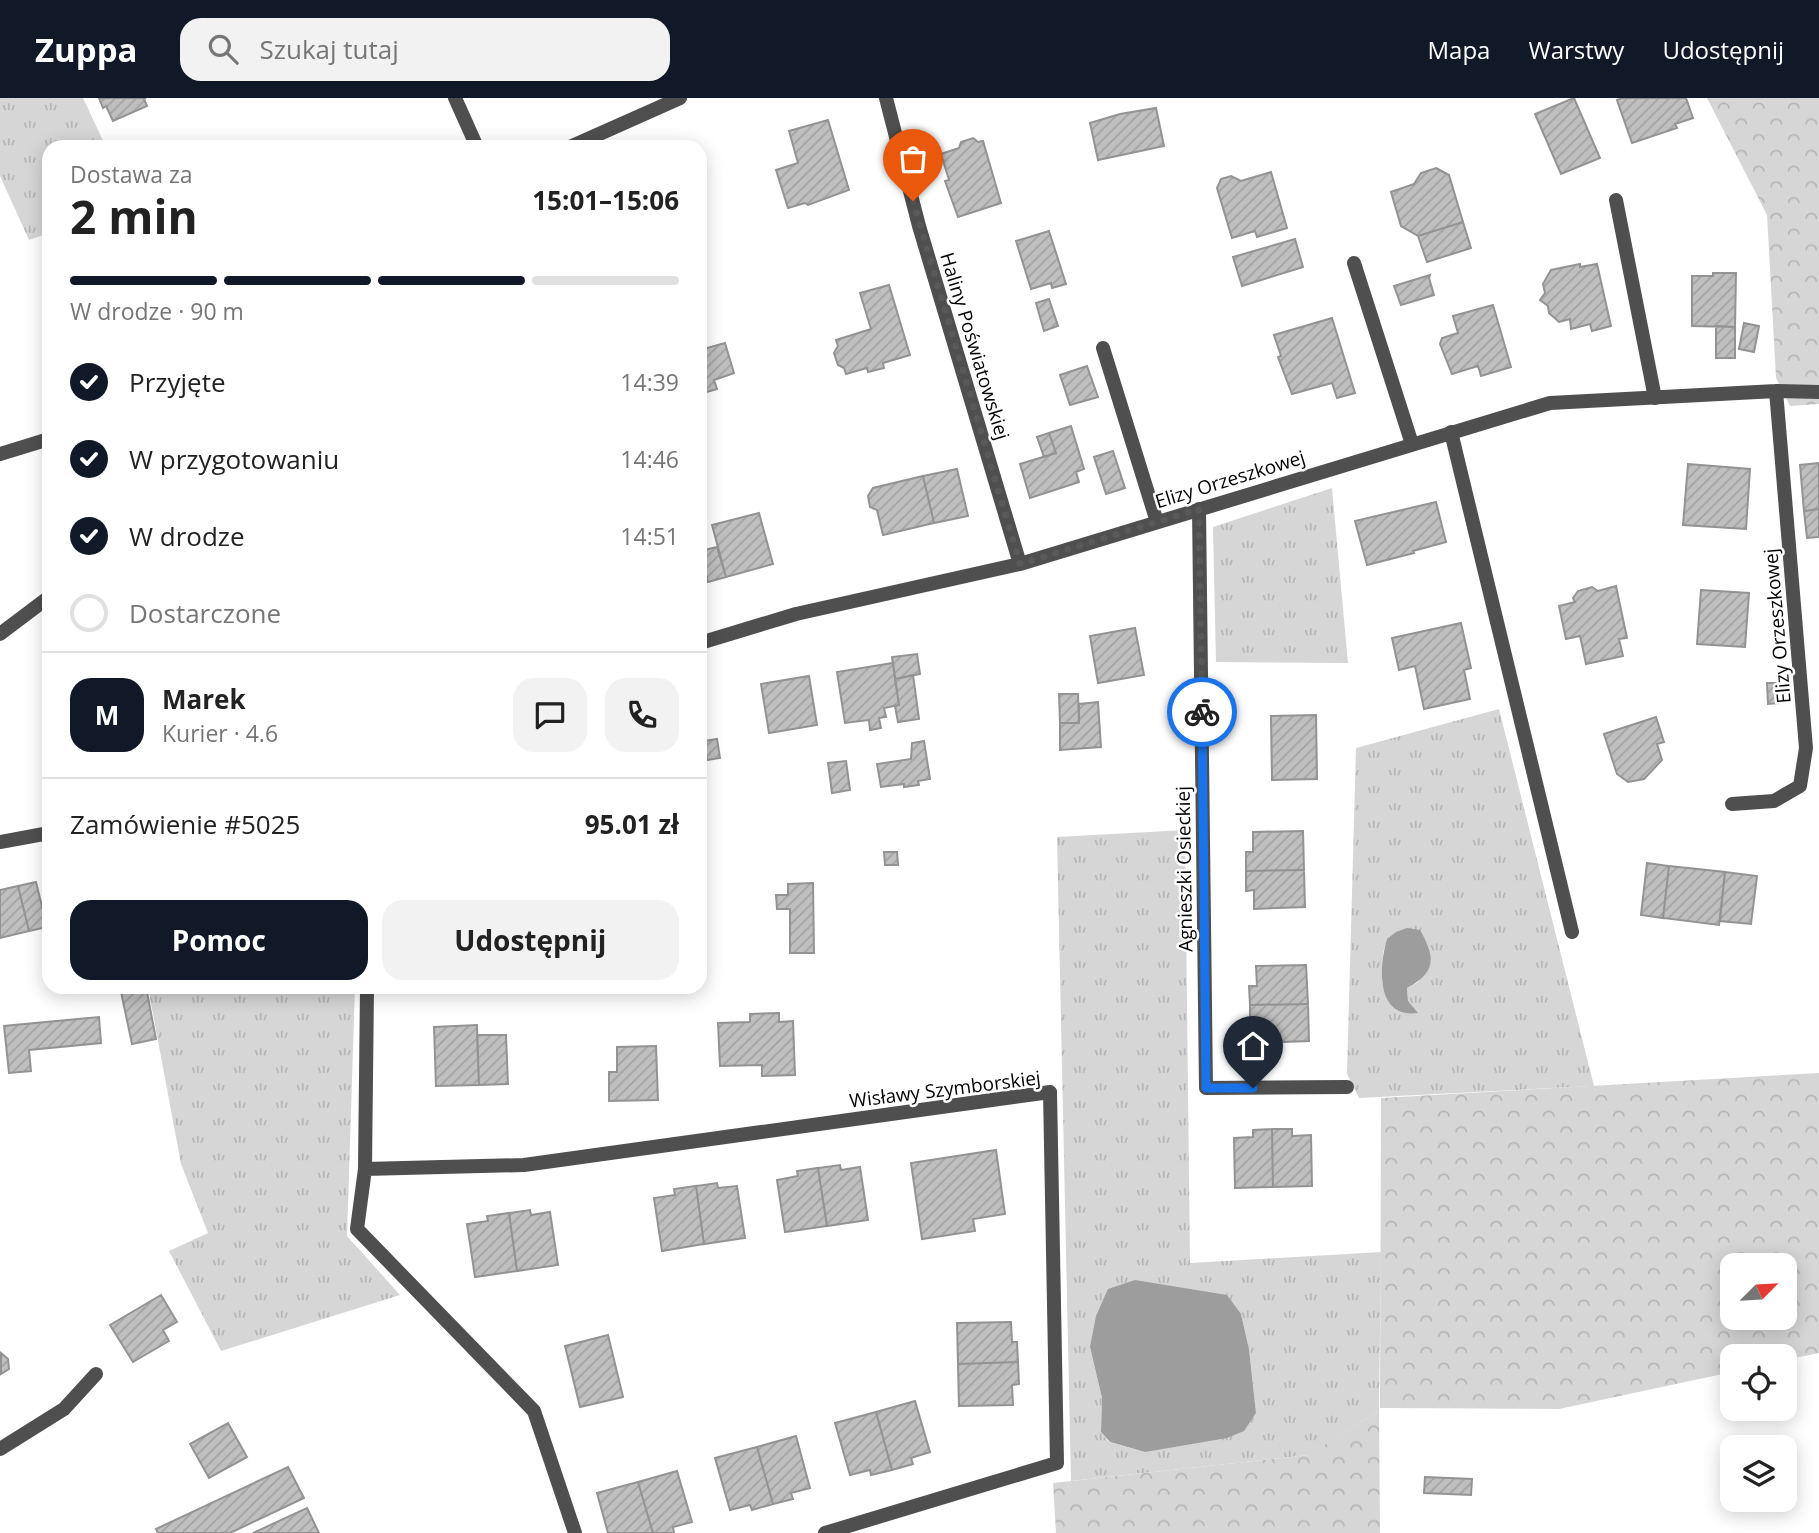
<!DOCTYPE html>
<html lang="pl">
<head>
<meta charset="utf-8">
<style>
  :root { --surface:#fff; --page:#f2f2f2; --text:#222; --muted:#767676; --line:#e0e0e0; --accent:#111827 }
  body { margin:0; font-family:"Open Sans",sans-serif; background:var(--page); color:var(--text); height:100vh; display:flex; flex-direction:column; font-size:26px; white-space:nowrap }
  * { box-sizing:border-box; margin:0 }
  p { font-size:23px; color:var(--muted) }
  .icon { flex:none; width:38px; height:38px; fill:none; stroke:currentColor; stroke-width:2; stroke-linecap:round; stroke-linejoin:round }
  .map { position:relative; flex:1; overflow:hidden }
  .panel { position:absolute; left:42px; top:42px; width:665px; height:854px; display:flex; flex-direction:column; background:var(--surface); border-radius:21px; box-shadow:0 4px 18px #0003 }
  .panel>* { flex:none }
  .needle { width:46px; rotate:66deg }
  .controls { position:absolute; left:1720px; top:1155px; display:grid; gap:14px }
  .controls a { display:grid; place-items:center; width:77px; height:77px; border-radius:14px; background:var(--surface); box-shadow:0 4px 18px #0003; font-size:35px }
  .pin { position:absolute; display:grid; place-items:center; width:60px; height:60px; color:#fff; margin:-72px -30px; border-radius:50% 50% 50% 0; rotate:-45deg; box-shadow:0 0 7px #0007 }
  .pin .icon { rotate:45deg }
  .courier { position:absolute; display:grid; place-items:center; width:70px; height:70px; margin:-35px; border:5px solid #1a73e8; border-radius:50%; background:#fff; color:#222; box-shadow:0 2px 9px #0007 }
  .head em { font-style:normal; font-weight:700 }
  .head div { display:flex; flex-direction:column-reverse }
  .head { display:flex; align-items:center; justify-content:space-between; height:119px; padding:0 28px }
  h1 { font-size:46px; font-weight:700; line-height:52px }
  .bar { display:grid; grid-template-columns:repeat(4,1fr); gap:10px 7px; align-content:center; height:84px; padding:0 28px }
  .bar i { height:9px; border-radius:5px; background:var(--line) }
  .bar .current { background:var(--accent) }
  .bar p { grid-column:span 4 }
  .line { display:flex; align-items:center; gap:18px; padding:0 28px; border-top:2px solid var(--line) }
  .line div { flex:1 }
  .round { display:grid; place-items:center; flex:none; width:74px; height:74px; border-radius:21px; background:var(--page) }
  ol { padding:0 28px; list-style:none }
  li { display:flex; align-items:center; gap:21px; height:77px }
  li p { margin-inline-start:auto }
  li .icon { padding:7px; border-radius:50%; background:var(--accent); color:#fff; stroke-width:4 }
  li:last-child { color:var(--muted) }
  li i { width:38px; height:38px; border:4px solid var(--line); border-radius:50% }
  .primary-button { display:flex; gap:14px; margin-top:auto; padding:14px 28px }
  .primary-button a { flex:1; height:80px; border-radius:21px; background:var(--accent); color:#fff; font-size:28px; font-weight:700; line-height:80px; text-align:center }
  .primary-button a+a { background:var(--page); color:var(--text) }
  header { display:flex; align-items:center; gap:42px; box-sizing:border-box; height:98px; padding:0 35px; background:var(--accent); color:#fff }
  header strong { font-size:33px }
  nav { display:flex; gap:38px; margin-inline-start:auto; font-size:24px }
  .search { width:490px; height:63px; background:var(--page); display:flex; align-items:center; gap:18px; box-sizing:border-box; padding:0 24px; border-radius:21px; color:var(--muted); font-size:26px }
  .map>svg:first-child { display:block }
</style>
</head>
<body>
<header>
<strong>Zuppa</strong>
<div class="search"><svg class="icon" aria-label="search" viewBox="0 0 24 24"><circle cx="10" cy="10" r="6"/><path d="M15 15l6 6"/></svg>Szukaj tutaj</div>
<nav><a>Mapa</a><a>Warstwy</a><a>Udostępnij</a></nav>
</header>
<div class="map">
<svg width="1819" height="1435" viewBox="0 0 1819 1435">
  <defs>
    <pattern id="grass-tufts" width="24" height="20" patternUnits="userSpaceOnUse" patternTransform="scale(1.75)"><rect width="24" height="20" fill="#d6d6d6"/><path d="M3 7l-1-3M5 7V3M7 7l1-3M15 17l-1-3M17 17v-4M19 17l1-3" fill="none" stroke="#b6b6b6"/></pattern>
    <pattern id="forest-crowns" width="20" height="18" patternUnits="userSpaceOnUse" patternTransform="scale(1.75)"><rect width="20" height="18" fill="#d6d6d6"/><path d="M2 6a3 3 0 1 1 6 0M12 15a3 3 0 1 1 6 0" fill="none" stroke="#b6b6b6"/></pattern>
    <pattern id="building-hatch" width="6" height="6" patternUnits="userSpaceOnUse" patternTransform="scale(1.75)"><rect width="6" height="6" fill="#bfbfbf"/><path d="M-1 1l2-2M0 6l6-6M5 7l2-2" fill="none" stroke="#a2a2a2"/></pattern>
  </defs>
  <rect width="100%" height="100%" fill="#fff"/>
  <path fill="url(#grass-tufts)" fill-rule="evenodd" d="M0 0H83L106 49H49V135L29 142 0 78Z
    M1332 390 1348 565 1216 564 1213 429Z
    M1499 611 1594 988 1359 1000 1347 976 1356 650ZM1419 832 1429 851 1418 884 1407 890 1408 903 1382 885 1383 855 1387 841Z
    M1185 732 1190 1165 1381 1154 1379 1313 1309 1357 1071 1383 1057 739ZM1241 1216 1249 1251 1256 1315 1145 1354 1109 1344 1101 1334 1102 1300 1090 1249Z
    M148 889H355L347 1138 400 1197 221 1253 169 1153 208 1135 181 1066Z"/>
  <path fill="url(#forest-crowns)" fill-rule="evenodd" d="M1707 0H1819V306L1790 308 1776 280 1767 117Z
    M1819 975V1255L1785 1262V1258H1732V1274L1559 1311 1380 1310 1381 1000ZM1785 1167V1220H1732V1167Z
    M1379 1313 1380 1435H1056L1053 1385 1308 1357Z"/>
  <path fill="#9d9d9d" d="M1407 830 1420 832C1436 860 1436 874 1407 890L1408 903 1418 915C1375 921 1379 868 1387 841L1396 834Z
    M1135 1182 1227 1197 1241 1216 1249 1251 1256 1315 1244 1333 1227 1340 1145 1354 1110 1344 1101 1334 1102 1300 1090 1249 1096 1218 1108 1191Z"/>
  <path fill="url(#building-hatch)" stroke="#939393" stroke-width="2" d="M99 0H146L144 1 147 8 113 23 106 8 103 10Z
    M1574 0 1600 60 1561 76 1535 16Z
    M1622 0H1686L1693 20 1675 26 1677 30 1632 45 1617 2Z
    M1156 10 1164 48 1098 62 1090 25 1120 16Z
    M828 22 849 92 808 107 805 105 788 110 776 72 798 65 789 33Z
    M973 40 978 44 983 43 1001 105 958 119 945 83 949 82 941 56 959 50 961 44Z
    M1436 70 1449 77 1463 124 1418 138 1401 128 1391 94 1414 86 1421 75Z
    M1271 74 1287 130 1257 139 1255 133 1232 140 1217 90 1221 81 1231 78 1241 83Z
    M1463 124 1471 150 1427 164 1418 138Z
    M1049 133 1066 186 1052 190 1051 185 1031 191 1016 143Z
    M1295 141 1303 169 1242 188 1233 159Z
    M1580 166V169L1597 166 1611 228 1592 233 1590 226 1571 231 1570 221 1559 224 1549 215 1548 208 1540 202 1545 195 1543 186 1551 172Z
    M1713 175H1736L1735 229 1692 228V178H1713Z
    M1430 177 1429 180 1434 197 1401 207 1394 188Z
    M46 185H49V233L44 232Z
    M889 187 910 257 883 265 884 270 868 274 867 270 846 276 844 270 838 267 834 255 838 248 836 242 871 231 860 195Z
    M1049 201 1058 228 1044 233 1036 205Z
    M1493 207 1511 269 1481 278 1478 268 1452 276 1440 246 1442 240 1458 235 1453 218Z
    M1332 220 1355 295 1337 300 1332 285 1292 296 1278 259 1281 258 1274 237Z
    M1744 225 1759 228 1754 254 1739 251Z
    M1716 228 1735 229V260H1716Z
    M725 245 734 275 714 282 717 291 700 296V252Z
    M1087 268 1098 299 1070 307 1060 277Z
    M1071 328 1084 371 1076 374 1079 384 1030 400 1020 366 1056 355 1049 335Z
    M1049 335 1056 355 1044 359 1037 339Z
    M1113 353 1125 390 1106 396 1094 359Z
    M1819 365V411L1804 413 1800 367Z
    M1688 366 1750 371 1746 431 1683 427Z
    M957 371 968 418 934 425 923 378Z
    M923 378 934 425 883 437 877 412 870 409 868 398 873 390Z
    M1436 404 1446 444 1413 453 1414 455 1367 467 1355 423Z
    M1819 411V439L1807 440 1804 413Z
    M759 415 773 466 726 479 712 427Z
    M717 449 726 479 708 484 700 453Z
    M1616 488 1627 540 1619 541 1623 558 1586 566 1580 538 1566 541 1559 508 1575 504 1573 500 1578 493 1592 489 1598 493Z
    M1701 492 1749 495 1745 549 1697 546Z
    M1461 525 1471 570 1464 572 1470 601 1424 611 1415 568 1399 572 1392 540Z
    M1135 530 1144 577 1098 585 1090 538Z
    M917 556 920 576 895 581 892 559Z
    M893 565 899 607 884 610 886 619 879 620 881 630 870 632 869 622 845 625 837 574Z
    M913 577 919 621 898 624 895 608 899 607 895 581Z
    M809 578 817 627 769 635 761 586Z
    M1767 585H1778L1780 605 1768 606Z
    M1059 596H1078L1079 625H1060Z
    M1098 604 1101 649 1060 652V625H1079V606Z
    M1316 617 1317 681 1272 682 1271 618Z
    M1656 619 1664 644 1657 646 1662 662 1644 681 1628 684 1617 676 1604 636Z
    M717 641 720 660 707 662 704 643Z
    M924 643 930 681 918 683 919 687 904 689V686L881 689 877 666 911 661 912 645Z
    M846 663 850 692 832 695 828 665Z
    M1303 733 1304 772 1246 773V754H1253V734Z
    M884 754H897L898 767H885Z
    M1647 765 1669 768 1663 820 1641 817Z
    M1669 768 1725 774 1719 827 1663 820Z
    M1304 772 1305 809 1254 811V792L1246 793V773Z
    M1725 774 1757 778 1751 826 1720 823Z
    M36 784 47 829 29 833 18 788Z
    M813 785 814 855H790V811H777L776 797H788V786Z
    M18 788 29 833 0 840V792Z
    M1306 867 1308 906 1250 907 1249 888H1257L1256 868Z
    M120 889H146L156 941 132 946Z
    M632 889H672V894L632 895Z
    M1308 906 1309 943 1258 945V927H1250V907Z
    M779 915V924L793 923 795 977 762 978V967L720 968 718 925 750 924V916Z
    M99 919 101 945 29 952 31 973 9 975 4 928Z
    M477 927 479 987 436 988 434 929Z
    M477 937H506L508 986 479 987Z
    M656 948 658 1002 609 1003V974H617V949Z
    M1272 1031 1273 1089 1235 1090 1234 1040 1253 1039V1032Z
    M1272 1031H1292V1038L1311 1037 1312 1088 1273 1089Z
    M996 1052 1005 1116 973 1121 975 1133 922 1141 911 1065Z
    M840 1067 841 1072 860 1069 868 1122 827 1128 818 1070Z
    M818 1070 827 1128 785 1134 777 1082 798 1078 797 1073Z
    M717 1085 718 1090 737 1088 745 1140 704 1146 696 1088Z
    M696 1088 704 1146 662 1153 654 1100 675 1097 674 1091Z
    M530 1112 531 1117 550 1114 558 1167 517 1173 509 1115Z
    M509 1115 517 1173 475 1179 467 1126 488 1123 487 1118Z
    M161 1197 177 1224 163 1232 169 1243 133 1264 110 1227Z
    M1011 1224 1012 1244H1017L1018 1264 958 1266 957 1225Z
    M608 1237 623 1299 580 1309 565 1248Z
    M1 1255 8 1261 9 1271 1 1276Z
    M1018 1264 1019 1286 1012 1287 1013 1307 959 1308 958 1266Z
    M915 1303 930 1354 911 1360 913 1366 892 1372 876 1314Z
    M876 1314 892 1372 871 1377 870 1372 850 1377 835 1325Z
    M228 1325 247 1359 209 1380 190 1346Z
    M796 1338 810 1390 791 1395 793 1401 773 1406 757 1349Z
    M757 1349 773 1406 752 1412 750 1407 730 1412 715 1360Z
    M288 1369 304 1400 230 1435H158L156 1431Z
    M677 1373 692 1424 673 1429 674 1435H653L638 1384Z
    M1425 1379 1472 1381 1471 1397 1424 1395Z
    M638 1384 653 1435H608L597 1395Z
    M307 1410 319 1435H253Z"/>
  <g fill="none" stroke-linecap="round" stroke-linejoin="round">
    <path stroke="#4f4f4f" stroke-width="14" d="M1616 102 1655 300
      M1354 165 1412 346
      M1103 250 1157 424
      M1451 334 1572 834
      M0 1351 64 1311 96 1276"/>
    <path stroke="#4f4f4f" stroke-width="14" d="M455 0 477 49
      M886 0 919 128 1020 466
      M570 49 680 0
      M0 356 49 341
      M1199 411 1206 990 1347 989
      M0 536 49 499
      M700 545 796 516 1020 466 1550 305 1776 293 1819 294
      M1732 706 1774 703 1800 688 1806 650 1776 293
      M0 744 49 735
      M367 889 365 1071 357 1131 534 1313 575 1435
      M365 1071 524 1067 1050 994 1057 1365 825 1435"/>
  </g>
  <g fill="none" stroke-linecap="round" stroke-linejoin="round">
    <path stroke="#595959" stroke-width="7" stroke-dasharray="0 12.6" d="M913 103 1020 466 1199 411 1202 614"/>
    <path stroke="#1a73e8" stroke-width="9" d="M1202 614 1206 990H1253"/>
  </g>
  <g text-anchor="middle" stroke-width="5" stroke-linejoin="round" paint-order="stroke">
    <g font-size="19" fill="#000" stroke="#fff">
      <text transform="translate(975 248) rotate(73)" y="7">Haliny Poświatowskiej</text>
      <text transform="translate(1230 381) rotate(-17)" y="7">Elizy Orzeszkowej</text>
      <text transform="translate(1777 528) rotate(-95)" y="7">Elizy Orzeszkowej</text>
      <text transform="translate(1184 771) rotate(-91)" y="7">Agnieszki Osieckiej</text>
      <text transform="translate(945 991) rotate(-7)" y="7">Wisławy Szymborskiej</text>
    </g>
  </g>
</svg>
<div class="controls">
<a><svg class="needle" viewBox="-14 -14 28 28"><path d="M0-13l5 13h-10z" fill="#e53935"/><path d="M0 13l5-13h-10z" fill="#767676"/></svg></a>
<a><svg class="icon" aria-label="locate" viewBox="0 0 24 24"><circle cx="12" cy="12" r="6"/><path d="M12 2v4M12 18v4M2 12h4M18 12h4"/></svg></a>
<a><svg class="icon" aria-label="layers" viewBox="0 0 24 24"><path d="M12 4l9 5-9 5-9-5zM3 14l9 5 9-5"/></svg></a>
</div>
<div class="pin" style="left:913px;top:103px;background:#ea580c"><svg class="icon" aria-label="bag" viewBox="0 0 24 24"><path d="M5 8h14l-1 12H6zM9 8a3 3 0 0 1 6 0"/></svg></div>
<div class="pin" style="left:1253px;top:990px;background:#1f2937"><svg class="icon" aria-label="home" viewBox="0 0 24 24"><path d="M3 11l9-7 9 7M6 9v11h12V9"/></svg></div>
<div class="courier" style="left:1202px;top:614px"><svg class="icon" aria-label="bike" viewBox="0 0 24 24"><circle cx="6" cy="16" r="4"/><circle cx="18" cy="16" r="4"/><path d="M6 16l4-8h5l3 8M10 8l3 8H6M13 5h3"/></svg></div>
<section class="panel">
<div class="head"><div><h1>2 min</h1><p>Dostawa za</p></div><em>15:01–15:06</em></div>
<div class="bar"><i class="current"></i><i class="current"></i><i class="current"></i><i></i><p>W drodze · 90 m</p></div>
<ol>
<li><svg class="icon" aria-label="check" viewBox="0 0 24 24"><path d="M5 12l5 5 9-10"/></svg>Przyjęte<p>14:39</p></li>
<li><svg class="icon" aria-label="check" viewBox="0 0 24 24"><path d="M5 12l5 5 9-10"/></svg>W przygotowaniu<p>14:46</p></li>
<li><svg class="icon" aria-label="check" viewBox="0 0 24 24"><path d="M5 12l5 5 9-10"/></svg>W drodze<p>14:51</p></li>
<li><i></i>Dostarczone</li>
</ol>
<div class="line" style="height:126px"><b class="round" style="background:var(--accent);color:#fff">M</b><div><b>Marek</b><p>Kurier · 4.6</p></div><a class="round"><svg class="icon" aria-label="chat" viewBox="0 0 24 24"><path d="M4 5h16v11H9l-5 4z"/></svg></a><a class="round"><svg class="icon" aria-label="phone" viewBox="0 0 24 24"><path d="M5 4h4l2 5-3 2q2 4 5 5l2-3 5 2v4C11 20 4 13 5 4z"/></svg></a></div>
<div class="line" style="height:91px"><div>Zamówienie #5025</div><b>95.01 zł</b></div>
<div class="primary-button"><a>Pomoc</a><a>Udostępnij</a></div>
</section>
</div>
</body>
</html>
